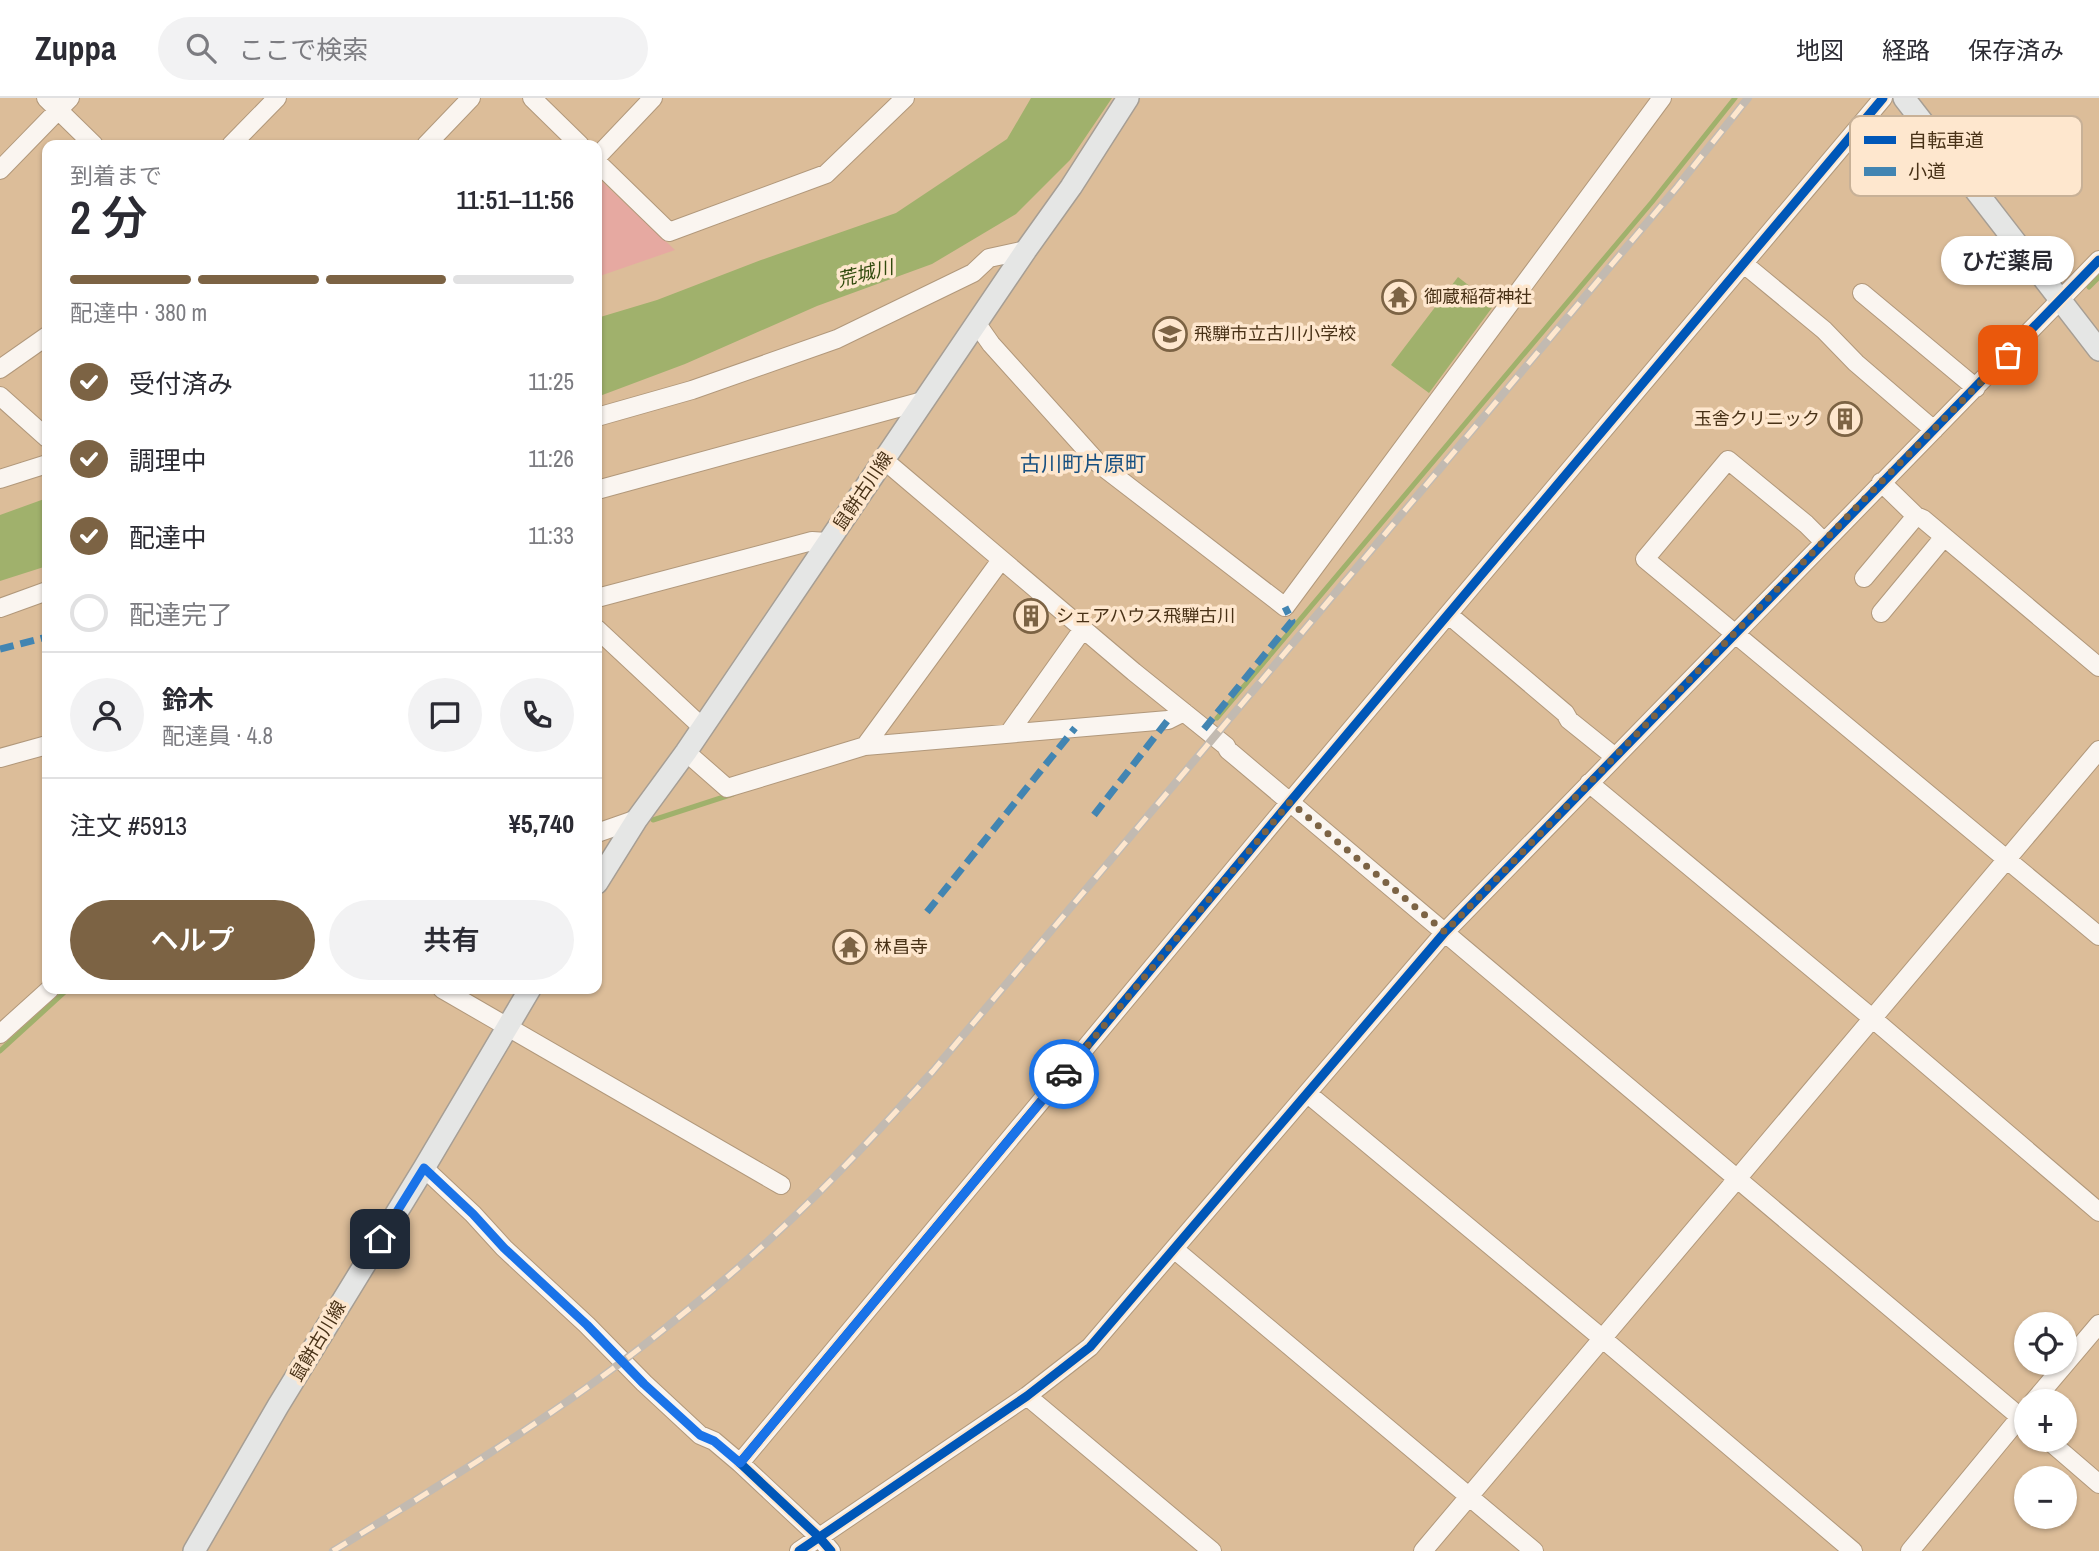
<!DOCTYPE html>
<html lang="ja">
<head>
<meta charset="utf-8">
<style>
  :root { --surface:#fff; --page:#f2f2f3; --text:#2b2b33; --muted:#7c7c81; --line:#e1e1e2; --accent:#7c6344 }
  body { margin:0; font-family:"Archivo Narrow","Noto Sans JP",sans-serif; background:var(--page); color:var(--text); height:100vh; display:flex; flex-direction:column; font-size:26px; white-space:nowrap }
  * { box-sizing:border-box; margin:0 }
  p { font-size:23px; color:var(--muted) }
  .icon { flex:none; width:38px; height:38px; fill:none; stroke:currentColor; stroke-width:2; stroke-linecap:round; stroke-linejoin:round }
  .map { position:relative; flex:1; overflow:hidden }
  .sheet { position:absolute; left:42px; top:42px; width:560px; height:854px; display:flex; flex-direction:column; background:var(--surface); border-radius:14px; box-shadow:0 2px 5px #0004 }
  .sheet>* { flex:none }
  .fabs { position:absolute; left:2014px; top:1214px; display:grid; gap:14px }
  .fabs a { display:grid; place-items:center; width:63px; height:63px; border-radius:50%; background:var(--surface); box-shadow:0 2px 5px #0004; font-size:35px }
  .pin { position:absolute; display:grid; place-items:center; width:60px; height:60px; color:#fff; margin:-30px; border-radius:14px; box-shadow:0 4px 10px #0006 }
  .courier { position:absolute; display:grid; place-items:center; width:70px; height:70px; margin:-35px; border:5px solid #1a73e8; border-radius:50%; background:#fff; color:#222; box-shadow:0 2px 9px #0007 }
  .bubble { position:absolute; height:49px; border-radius:24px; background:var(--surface); box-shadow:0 2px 5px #0004; font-size:23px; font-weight:600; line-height:49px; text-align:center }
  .head em { font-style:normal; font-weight:600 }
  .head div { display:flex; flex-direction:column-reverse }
  .head { display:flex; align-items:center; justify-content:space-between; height:119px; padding:0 28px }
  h1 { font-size:46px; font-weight:600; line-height:52px }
  .bar { display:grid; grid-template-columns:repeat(4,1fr); gap:10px 7px; align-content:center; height:84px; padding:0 28px }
  .bar i { height:9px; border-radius:5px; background:var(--line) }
  .bar .active { background:var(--accent) }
  .bar p { grid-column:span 4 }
  .line { display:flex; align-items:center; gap:18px; padding:0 28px; border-top:2px solid var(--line) }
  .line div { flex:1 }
  .round { display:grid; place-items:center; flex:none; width:74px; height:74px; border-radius:37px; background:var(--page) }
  ol { padding:0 28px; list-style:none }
  li { display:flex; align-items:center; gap:21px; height:77px }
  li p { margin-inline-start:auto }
  li .icon { padding:7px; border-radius:50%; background:var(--accent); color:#fff; stroke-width:4 }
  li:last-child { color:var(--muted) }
  li i { width:38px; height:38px; border:4px solid var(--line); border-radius:50% }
  .primary-button { display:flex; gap:14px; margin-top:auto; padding:14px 28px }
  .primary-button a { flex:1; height:80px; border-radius:42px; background:var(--accent); color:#fff; font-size:28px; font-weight:600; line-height:80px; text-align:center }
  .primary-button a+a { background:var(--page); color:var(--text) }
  header { display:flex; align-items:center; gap:42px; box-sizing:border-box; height:98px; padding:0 35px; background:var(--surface); border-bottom:2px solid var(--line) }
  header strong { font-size:33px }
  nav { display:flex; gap:38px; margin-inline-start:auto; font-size:24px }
  .search { width:490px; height:63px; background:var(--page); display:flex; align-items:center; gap:18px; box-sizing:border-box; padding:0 24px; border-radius:38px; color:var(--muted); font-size:26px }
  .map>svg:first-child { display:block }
</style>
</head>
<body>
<header>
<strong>Zuppa</strong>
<div class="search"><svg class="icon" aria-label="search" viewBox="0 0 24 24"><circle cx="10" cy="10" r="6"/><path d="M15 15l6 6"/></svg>ここで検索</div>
<nav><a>地図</a><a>経路</a><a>保存済み</a></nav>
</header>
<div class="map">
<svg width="2099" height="1453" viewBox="0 0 2099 1453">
  <rect width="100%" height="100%" fill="#dcbd99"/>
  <path fill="#e6a9a1" d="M597 79 675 152 597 179Z"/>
  <path fill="#a0b16c" d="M1031 0H1112L1070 62 1016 116 932 166 817 208 685 266 597 299V220L657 202 761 162 896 115 1007 41Z
    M1458 179 1494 207 1429 295 1391 267Z
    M47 400V468L0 483V417Z"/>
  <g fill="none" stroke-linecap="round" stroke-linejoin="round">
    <path stroke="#a0b16c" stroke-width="5" d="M2089 189 2099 179
      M1217 620 1652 104 1735 0
      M653 722 733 696
      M0 953 68 891"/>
    <g stroke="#b1987b" stroke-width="20">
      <path id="minor" d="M46 0 94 47
        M532 0 580 47
        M231 47 277 0
        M426 47 471 0
        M597 59 653 0
        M597 64 669 134 826 76 905 0
        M0 72 70 0
        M1744 166 1824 232 1856 265 1934 332
        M1862 195 1976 290
        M977 226 991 246 1098 365 1285 509 1662 0
        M0 271 47 238
        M0 298 47 340
        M597 319 692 292 837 241 973 175 989 160 1026 152
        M884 362 1134 574 1226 648 1228 652 2026 1324
        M0 381 47 366
        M1881 384 1916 418 1923 421 2099 569
        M597 392 923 303
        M1824 444 1806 426 1728 362 1645 461 2099 838
        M1864 480 1916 418
        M597 500 812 443 827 444
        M0 510 47 493
        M1881 515 1944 439
        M1449 517 1565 615 1569 622 1615 659
        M597 531 702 629
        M1009 635 1083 531
        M865 648 1001 462
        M686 654 727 690 865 648 1168 622 1184 614
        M0 660 47 647
        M1589 685 1872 920 2099 1114
        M597 735 637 721
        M442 891 781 1087
        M0 936 50 891
        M1308 996 1603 1241 1853 1453
        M424 1070 473 1116 504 1150 587 1227 644 1285 700 1337 714 1343 740 1365 819 1439 831 1453
        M1174 1151 1534 1453
        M1027 1298 1212 1453
        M2033 1304 2099 1226
        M2048 1342 2099 1386
        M740 1365 1290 704 1883 0
        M799 1453 1027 1298 1090 1249 1445 834 2099 162
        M1423 1453 2099 652
        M1910 1453 2026 1312"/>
    </g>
    <g stroke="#a69e94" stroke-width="24">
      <path id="major" d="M1904 0 2099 252
        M597 785 637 721 686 654 1026 152 1071 89 1128 0
        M194 1453 278 1308 424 1070 530 891"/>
    </g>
    <use href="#minor" stroke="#faf5f0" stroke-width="18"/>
    <use href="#major" stroke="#e5e6e5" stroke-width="21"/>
    <g stroke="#c2bab1" stroke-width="8">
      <path id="rail" d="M333 1453C450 1381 568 1310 674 1223 732 1177 788 1127 839 1074 871 1041 902 1007 933 973L1677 89 1748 0"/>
    </g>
    <use href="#rail" stroke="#fee7ce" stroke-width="5" stroke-dasharray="16" stroke-linecap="butt"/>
    <path stroke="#4285b2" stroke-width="7" stroke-dasharray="14 7" stroke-linecap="butt" d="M0 551 47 539
      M1204 631 1292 523 1285 509
      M1094 717 1168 622
      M927 814 1075 630"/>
    <g stroke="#fee7ce" stroke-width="13">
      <path id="cycleway" d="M799 1453 1027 1298 1090 1249 1445 834 2099 162
        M831 1453 819 1439 740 1365 1290 704 1883 0"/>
    </g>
    <use href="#cycleway" stroke="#0057b8" stroke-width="9"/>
  </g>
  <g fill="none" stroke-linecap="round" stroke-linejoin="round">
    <path stroke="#7c6344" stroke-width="7" stroke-dasharray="0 12.6" d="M1064 976 1290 704 1445 834 1881 384 2008 257"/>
    <path stroke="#1a73e8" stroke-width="9" d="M380 1141 424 1070 473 1116 504 1150 587 1227 644 1286 700 1337 714 1343 740 1365 1064 976"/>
  </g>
  <defs>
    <g id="temple-ring" transform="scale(1.75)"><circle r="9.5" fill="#fee7ce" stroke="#7c6344" stroke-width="1.5"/><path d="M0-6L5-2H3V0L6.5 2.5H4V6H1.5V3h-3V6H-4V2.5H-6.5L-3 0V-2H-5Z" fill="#7c6344"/></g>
    <g id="school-ring" transform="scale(1.75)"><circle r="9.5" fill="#fee7ce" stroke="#7c6344" stroke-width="1.5"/><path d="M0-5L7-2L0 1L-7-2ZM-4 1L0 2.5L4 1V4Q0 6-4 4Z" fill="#7c6344"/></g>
    <g id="building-ring" transform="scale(1.75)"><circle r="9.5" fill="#fee7ce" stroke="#7c6344" stroke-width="1.5"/><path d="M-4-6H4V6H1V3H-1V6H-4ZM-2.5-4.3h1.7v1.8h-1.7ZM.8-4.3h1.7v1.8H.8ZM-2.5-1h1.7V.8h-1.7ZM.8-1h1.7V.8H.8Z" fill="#7c6344"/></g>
  </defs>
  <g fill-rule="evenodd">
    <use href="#temple-ring" x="1399" y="199"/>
    <use href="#school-ring" x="1170" y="236"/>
    <use href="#building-ring" x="1845" y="321"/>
    <use href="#building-ring" x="1031" y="518"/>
    <use href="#temple-ring" x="850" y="849"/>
  </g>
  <g text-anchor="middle" stroke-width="7" stroke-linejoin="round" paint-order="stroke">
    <g font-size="18" fill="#493217" stroke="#fee7ce" text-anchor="start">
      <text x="1424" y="205">御蔵稲荷神社</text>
      <text x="1194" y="242">飛騨市立古川小学校</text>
      <text x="1820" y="327" text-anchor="end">玉舎クリニック</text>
      <text x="1056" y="524">シェアハウス飛騨古川</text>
      <text x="874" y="855">林昌寺</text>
    </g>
    <g font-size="18" fill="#493217" stroke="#fee7ce">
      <text transform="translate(863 393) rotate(-56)" y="6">鼠餅古川線</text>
      <text transform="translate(318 1243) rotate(-59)" y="6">鼠餅古川線</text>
    </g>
    <g font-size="19" font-style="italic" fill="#324b0e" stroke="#fee7ce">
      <text transform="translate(865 175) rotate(-14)" y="7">荒城川</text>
    </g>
    <g font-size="21" fill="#175081" stroke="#fee7ce">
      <text x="1083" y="373">古川町片原町</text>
    </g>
  </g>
  <rect x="1850" y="18" width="232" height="80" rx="10" fill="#fee7ce" stroke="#c8b197" stroke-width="2"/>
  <rect x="1864" y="38" width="32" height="8" fill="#0057b8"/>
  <rect x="1864" y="69" width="32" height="9" fill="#4285b2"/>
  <g font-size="19" fill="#493217">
    <text x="1908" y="49">自転車道</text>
    <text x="1908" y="80">小道</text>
  </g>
</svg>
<div class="fabs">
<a><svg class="icon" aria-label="locate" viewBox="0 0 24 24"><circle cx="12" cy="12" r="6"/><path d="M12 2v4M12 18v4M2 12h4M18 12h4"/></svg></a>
<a>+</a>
<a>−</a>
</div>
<div class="pin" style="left:2008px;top:257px;background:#ea580c"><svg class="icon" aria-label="bag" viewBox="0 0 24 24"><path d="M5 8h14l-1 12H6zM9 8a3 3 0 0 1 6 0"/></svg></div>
<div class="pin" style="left:380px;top:1141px;background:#1f2937"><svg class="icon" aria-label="home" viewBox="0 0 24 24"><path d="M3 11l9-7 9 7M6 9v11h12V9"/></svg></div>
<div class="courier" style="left:1064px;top:976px"><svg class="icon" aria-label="car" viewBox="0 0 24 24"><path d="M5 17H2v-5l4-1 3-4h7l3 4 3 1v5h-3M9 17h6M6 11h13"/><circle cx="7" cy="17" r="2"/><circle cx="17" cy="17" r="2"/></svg></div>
<div class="bubble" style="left:1941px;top:138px;width:133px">ひだ薬局</div>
<section class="sheet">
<div class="head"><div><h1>2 分</h1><p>到着まで</p></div><em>11:51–11:56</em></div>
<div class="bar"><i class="active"></i><i class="active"></i><i class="active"></i><i></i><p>配達中 · 380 m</p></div>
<ol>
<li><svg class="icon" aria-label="check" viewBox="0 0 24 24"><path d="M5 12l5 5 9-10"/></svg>受付済み<p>11:25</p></li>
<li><svg class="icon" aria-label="check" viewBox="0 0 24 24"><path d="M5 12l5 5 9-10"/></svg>調理中<p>11:26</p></li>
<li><svg class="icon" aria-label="check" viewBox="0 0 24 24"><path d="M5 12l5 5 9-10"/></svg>配達中<p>11:33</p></li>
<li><i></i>配達完了</li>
</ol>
<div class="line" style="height:126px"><a class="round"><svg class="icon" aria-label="person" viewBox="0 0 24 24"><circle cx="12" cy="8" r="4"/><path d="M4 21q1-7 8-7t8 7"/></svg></a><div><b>鈴木</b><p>配達員 · 4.8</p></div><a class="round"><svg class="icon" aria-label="chat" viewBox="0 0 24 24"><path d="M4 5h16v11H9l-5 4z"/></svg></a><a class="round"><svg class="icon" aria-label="phone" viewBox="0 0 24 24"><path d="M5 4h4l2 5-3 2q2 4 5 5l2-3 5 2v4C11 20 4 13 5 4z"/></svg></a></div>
<div class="line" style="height:91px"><div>注文 #5913</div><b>¥5,740</b></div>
<div class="primary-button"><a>ヘルプ</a><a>共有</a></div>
</section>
</div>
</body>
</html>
